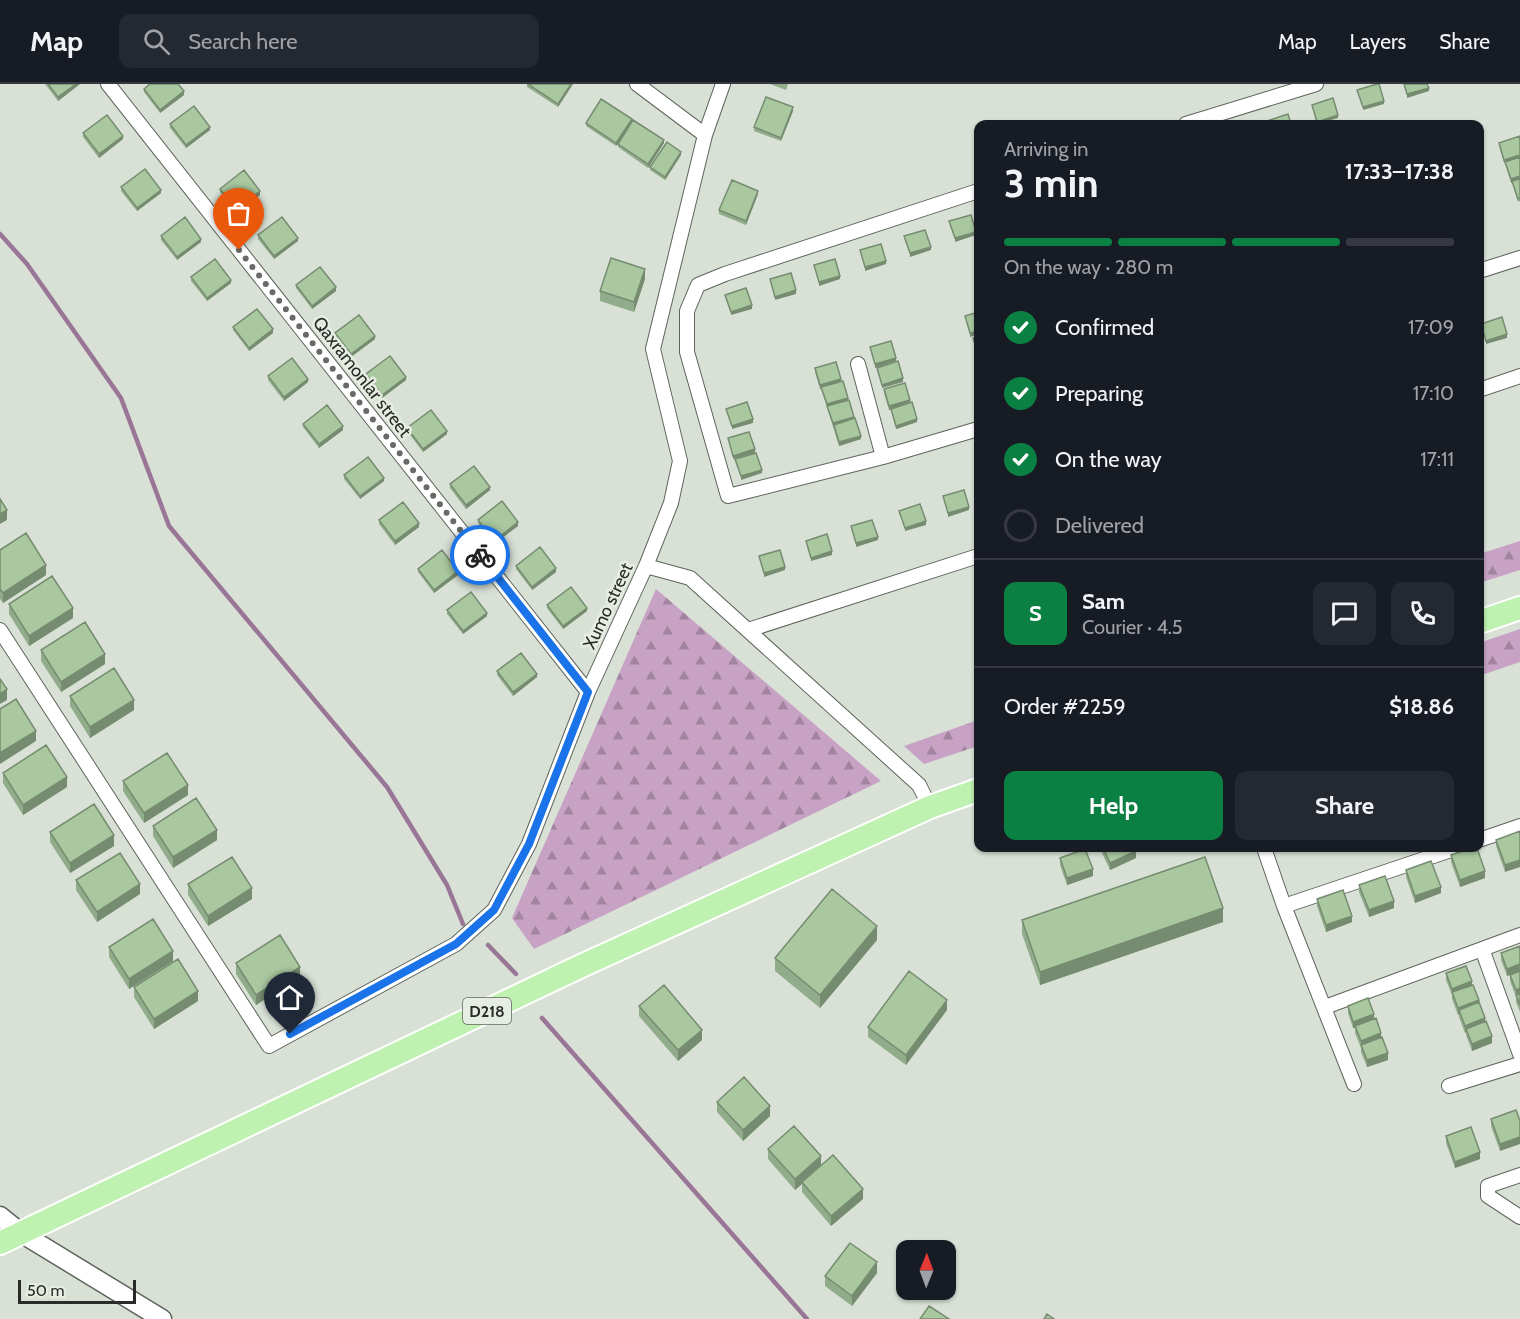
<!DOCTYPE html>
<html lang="en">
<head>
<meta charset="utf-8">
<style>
  :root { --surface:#171b24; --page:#242831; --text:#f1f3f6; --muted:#9ea1a6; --line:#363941; --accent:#0b8043 }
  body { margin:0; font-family:Cabin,sans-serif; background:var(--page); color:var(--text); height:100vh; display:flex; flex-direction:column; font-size:22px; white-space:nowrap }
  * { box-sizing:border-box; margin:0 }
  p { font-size:20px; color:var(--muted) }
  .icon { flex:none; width:33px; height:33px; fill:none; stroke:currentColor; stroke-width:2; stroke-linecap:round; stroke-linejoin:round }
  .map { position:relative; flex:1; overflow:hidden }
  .side { position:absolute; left:974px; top:36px; width:510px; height:732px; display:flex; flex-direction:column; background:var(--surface); border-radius:12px; box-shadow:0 2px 4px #0004 }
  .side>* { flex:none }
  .needle { width:39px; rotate:1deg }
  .tools { position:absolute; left:896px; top:1156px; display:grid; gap:12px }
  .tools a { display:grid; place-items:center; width:60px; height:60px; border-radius:12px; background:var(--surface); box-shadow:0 2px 4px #0004; font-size:30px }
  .scale { position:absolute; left:18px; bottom:15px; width:118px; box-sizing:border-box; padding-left:6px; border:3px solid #282b27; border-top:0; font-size:16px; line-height:21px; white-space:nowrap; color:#282b27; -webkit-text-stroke:4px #e6eee4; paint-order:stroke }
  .pin { position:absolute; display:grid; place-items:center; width:51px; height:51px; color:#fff; margin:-62px -26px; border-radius:50% 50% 50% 0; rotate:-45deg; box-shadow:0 0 6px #0007 }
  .pin .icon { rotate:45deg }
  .courier { position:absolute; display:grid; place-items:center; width:60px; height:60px; margin:-30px; border:4px solid #1a73e8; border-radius:50%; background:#fff; color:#222; box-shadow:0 2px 8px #0007 }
  .overview em { font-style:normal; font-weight:700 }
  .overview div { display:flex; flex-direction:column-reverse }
  .overview { display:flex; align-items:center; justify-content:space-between; height:102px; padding:0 30px }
  h1 { font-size:39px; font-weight:700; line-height:45px }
  .bar { display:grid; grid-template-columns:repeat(4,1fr); gap:9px 6px; align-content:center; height:72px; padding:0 30px }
  .bar i { height:8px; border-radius:4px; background:var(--line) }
  .bar .current { background:var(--accent) }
  .bar p { grid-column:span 4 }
  .line { display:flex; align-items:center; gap:15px; padding:0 30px; border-top:2px solid var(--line) }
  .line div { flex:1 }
  .round { display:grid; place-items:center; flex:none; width:63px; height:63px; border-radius:12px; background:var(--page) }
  ol { padding:0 30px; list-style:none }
  li { display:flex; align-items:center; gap:18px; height:66px }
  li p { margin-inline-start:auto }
  li .icon { padding:6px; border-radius:50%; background:var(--accent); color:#fff; stroke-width:4 }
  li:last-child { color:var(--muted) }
  li i { width:33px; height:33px; border:3px solid var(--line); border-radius:50% }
  .cta { display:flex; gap:12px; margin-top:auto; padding:12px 30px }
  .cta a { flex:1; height:69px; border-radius:12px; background:var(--accent); color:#fff; font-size:24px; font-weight:700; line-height:69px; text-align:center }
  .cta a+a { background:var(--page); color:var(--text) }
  header { display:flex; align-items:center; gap:36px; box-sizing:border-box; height:84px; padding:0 30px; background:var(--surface); border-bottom:2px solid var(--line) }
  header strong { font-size:28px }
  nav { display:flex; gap:33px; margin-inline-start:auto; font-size:21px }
  .search { width:420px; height:54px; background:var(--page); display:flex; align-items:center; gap:15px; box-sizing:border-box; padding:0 21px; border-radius:12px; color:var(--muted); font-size:22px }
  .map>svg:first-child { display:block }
</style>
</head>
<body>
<header>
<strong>Map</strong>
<div class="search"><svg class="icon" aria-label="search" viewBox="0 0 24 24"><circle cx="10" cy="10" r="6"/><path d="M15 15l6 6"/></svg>Search here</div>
<nav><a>Map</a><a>Layers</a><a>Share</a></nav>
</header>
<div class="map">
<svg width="1520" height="1235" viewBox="0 0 1520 1235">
  <defs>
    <pattern id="forest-firs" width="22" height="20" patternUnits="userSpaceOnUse" patternTransform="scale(1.5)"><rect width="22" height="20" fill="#c8a2c5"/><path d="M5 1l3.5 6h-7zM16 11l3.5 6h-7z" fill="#a284a0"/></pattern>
  </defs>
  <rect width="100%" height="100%" fill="#d9e1d7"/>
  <path fill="url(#forest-firs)" d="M1520 457V486L1479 499V470Z
    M656 505 881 697 534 865 512 834Z
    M1520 545V578L1479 592V559Z
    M978 636V662L924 680 904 662Z"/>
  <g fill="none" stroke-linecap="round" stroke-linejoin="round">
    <path stroke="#997596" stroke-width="4.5" d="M0 150 27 180 121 314 169 442 387 703 447 801 463 840
      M488 861 516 890
      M542 934 807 1235"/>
    <g stroke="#5d645b" stroke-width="16">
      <path id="minor" d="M108 0 588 608
        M637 0 705 51
        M1186 40 1316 0
        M978 107 725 190 698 201 687 227V268L728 412 883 373 978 345
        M1479 187 1520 174
        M858 280 883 373
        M1479 306 1520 292
        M646 482 690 494 919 701 930 723
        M0 546 269 962 456 860 494 826 529 760 588 608 646 482 671 419 680 377 653 265 705 51 723 0
        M748 546 978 472
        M1479 756 1520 742
        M1264 764 1284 822 1354 1000
        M1284 822 1457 764
        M1482 865 1520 970
        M1325 923 1520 851
        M1449 1002 1520 980
        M1520 1091 1488 1102V1112L1520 1133"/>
    </g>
    <g stroke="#5d645b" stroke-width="21">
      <path id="tertiary" d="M0 1132 21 1149 162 1235"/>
    </g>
    <g stroke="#fff" stroke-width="26">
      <path id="primary" d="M1479 538 1520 524
        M0 1159 579 883 930 723 978 706"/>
    </g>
    <use href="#minor" stroke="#fff" stroke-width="14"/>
    <use href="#tertiary" stroke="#fff" stroke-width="18"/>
    <use href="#primary" stroke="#bff1b0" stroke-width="22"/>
  </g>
  <path fill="#91ac8a" d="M45 0H80L58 17Z
    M527 0H573L558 23 527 3Z
    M770 0H788L786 6Z
    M144 5 184 11 160 29 144 8Z
    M793 27 781 57 754 47V43Z
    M632 38 664 59 648 84 618 63V60L616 62 586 42V39Z
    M170 40 210 46 186 64 170 44Z
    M83 49 123 55 99 74 83 53Z
    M1520 52V117L1518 118 1512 98 1511 99 1505 79H1504L1499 62V59Z
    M681 71 665 96 650 86V83Z
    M121 103 161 109 137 127 121 107Z
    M220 105 260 111 236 129 220 108Z
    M758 110 746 141 719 130V126Z
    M258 151 298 157 274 175 258 155Z
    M161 152 201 158 177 176 161 156Z
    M191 193 231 199 207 217 191 197Z
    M645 195 634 228 600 217V207Z
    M296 201 336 207 312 225 296 204Z
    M233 243 273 249 249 267 233 246Z
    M335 249 375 255 351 273 335 253Z
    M815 284 841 297 861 355 839 362 821 304 820 305 815 288Z
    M366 290 406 296 382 314 366 294Z
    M268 292 308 298 284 317 268 296Z
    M884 305 910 318 917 338 896 345 891 325 889 326 884 309Z
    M303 340 343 346 319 364 303 343Z
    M407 344 447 350 423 368 407 347Z
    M344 391 384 397 360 415 344 395Z
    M450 400 490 406 466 425 450 404Z
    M379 436 419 443 395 461 379 440Z
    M478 436 518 442 494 460 478 439Z
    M0 466 46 491 3 519 0 515Z
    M516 482 556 488 532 506 516 485Z
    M418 485 458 491 434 509 418 488Z
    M9 520 73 534 29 562 9 530Z
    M547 521 587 527 563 545 547 524Z
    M447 526 487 532 463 550 447 530Z
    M41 566 105 580 61 608 41 577Z
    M497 587 537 593 513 612 497 591Z
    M70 612 134 626 90 654 70 622Z
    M3 689 67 703 23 731 3 699Z
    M123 697 188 711 144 739 123 707Z
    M153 742 217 756 173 784 153 752Z
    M1520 747 1505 788 1496 762V756Z
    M50 748 114 762 70 789 50 758Z
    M1101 764H1134L1136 774 1110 786 1101 767Z
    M1451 771 1485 794 1460 803 1451 778Z
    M1060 774 1093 792 1067 801 1060 781Z
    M1406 786 1441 809 1415 819 1406 793Z
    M76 796 140 810 97 838 76 806Z
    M188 800 252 815 208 842 188 811Z
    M1359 801 1394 824 1369 833 1359 808Z
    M1317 815 1352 838 1326 848 1317 822Z
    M1022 836 1223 838 1040 901 1022 850Z
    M877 856 820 924 775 887V874Z
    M1520 862 1507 892 1501 876V869Z
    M109 863 173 877 129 905 109 873Z
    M236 879 300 893 256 921 236 890Z
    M1520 887V928L1516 918V913L1510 897V891Z
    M1446 889 1472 901 1492 959 1472 967 1466 951V948L1465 949 1459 933V930L1458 931 1452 915V911L1446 896Z
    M134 903 198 917 154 945 134 913Z
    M639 922 702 956 678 977 639 932Z
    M1348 922 1374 935 1381 954 1388 976 1367 983 1361 968V964L1355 949V944H1353L1348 929Z
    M947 926 906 981 868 953V943Z
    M717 1018 770 1032 743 1057 717 1028Z
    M1491 1035 1520 1037 1500 1067 1491 1042Z
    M1446 1052 1480 1075 1455 1084 1446 1059Z
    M768 1065 821 1081 863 1115 831 1142 802 1108V1100L795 1106 768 1075Z
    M877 1189 852 1222 825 1202V1192Z"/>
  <path fill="#768c70" d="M76 0H80L58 17V13Z
    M571 0H573L558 23V20Z
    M1429 4V7L1407 14V10Z
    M184 7V11L160 29V26Z
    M1384 17V20L1363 26V23Z
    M793 23V27L781 57V54Z
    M1338 31V34L1317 40V38Z
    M632 35V39L616 62V59Z
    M210 43V46L186 64V61Z
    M123 52V55L99 74V70Z
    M664 56V59L648 84V80Z
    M681 68V71L665 96V93Z
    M1520 71V74L1504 79V76Z
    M1520 92V96L1511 99V95Z
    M161 106V109L137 127V124Z
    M260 107V111L236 129V125Z
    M758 107V110L746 141V137Z
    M976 148V151L955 158V154Z
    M298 154V157L274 175V172Z
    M201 155V158L177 176V173Z
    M931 163V166L910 173V169Z
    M886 177V180L865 187V183Z
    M645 185V195L634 228V218Z
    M840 192V195L819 202V198Z
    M231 196V199L207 217V214Z
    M336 203V207L312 225V222Z
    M796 206V210L775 216V213Z
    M752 221V225L731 231V228Z
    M273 245V249L249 267V264Z
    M978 247V250L970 253V249Z
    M1507 250V254L1486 260V257Z
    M375 252V255L351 273V270Z
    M896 274V277L875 284V280Z
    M406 293V296L382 314V311Z
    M903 294V298L882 304V301Z
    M308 295V298L284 317V313Z
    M841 295V298L820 305V301Z
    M848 314V317L827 323V320Z
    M910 316V319L889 326V322Z
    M854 333V336L833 343V339Z
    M753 335V339L732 345V342Z
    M917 335V338L896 345V342Z
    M343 342V346L319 364V360Z
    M447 347V350L423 368V365Z
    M861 352V355L839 362V358Z
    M755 365V369L733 375V372Z
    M762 386V389L741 396V392Z
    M384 394V397L360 415V412Z
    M490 403V406L466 425V421Z
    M969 423V426L948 433V429Z
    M7 426V436L0 440V430Z
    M926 437V441L905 447V444Z
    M518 438V442L494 460V457Z
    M419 439V443L395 461V457Z
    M878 453V456L856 463V459Z
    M832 467V471L811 477V474Z
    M46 481V491L3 519V509Z
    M785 483V486L764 493V489Z
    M556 484V488L532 506V503Z
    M458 487V491L434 509V506Z
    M73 524V534L29 562V552Z
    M587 524V527L563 545V542Z
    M487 529V532L463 550V547Z
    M105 570V580L61 608V598Z
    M537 590V593L513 612V608Z
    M7 605V616L0 620V610Z
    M134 616V626L90 654V643Z
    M36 647V657L0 680V669Z
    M67 693V703L23 731V721Z
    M188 701V711L144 739V729Z
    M217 746V756L173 784V773Z
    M114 751V762L70 789V779Z
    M1136 767V774L1110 786V779Z
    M1520 776V783L1505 788V781Z
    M1093 785V792L1067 801V794Z
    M1485 787V794L1460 803V796Z
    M140 800V810L97 838V828Z
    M1441 803V809L1415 819V812Z
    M252 804V815L208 842V832Z
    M1394 817V824L1369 833V826Z
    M1223 824V838L1040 901V888Z
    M1352 832V838L1326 848V841Z
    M877 842V856L820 924V911Z
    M173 867V877L129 905V895Z
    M1520 880V887L1507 892V885Z
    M300 883V893L256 921V911Z
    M1472 897V904L1452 908V912V905Z
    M1520 904V911L1516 913V906Z
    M198 907V917L154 945V935Z
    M947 916V926L906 981V971Z
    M1479 916V923L1459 926V930L1458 931V924Z
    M1374 930V937L1355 942V944H1353V938Z
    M1485 934V941L1466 945V948L1465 949V942Z
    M702 946V956L678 977V966Z
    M1381 949V956L1361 961V964V957Z
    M1492 952V959L1472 967V960Z
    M1388 969V976L1367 983V976Z
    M770 1022V1032L743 1057V1046Z
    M1520 1053V1060L1500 1067V1060Z
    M1480 1068V1075L1455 1084V1078Z
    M821 1072V1083L802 1098V1100L795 1106V1095Z
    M863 1105V1115L831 1142V1132Z
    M877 1178V1189L852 1222V1212Z"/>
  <path fill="#a9c8a0" stroke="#768c70" stroke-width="1.5" d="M48 0H76L58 13Z
    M150 0H178L184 7 160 26 144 5Z
    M528 0H571L558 20Z
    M1377 0H1379L1384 17 1363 23 1357 6Z
    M1404 0H1427L1429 4 1407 10Z
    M766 13 793 23 781 54 754 43Z
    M1333 14 1338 31 1317 38 1312 21Z
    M601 15 632 35 616 59 586 39Z
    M194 22 210 43 186 61 170 40Z
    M1288 30 1291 40H1268L1267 37Z
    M107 31 123 52 99 70 83 49Z
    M633 36 664 56 648 80 618 60Z
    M1520 52V71L1504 76 1499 59Z
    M667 58 681 68 665 93 650 83Z
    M1520 73V92L1511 95 1505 78Z
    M145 85 161 106 137 124 121 103Z
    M244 86 260 107 236 125 220 105Z
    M1520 95V114L1518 115 1512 97Z
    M732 96 758 107 746 137 719 126Z
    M971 131 976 148 955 154 949 137Z
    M185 133 201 155 177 173 161 152Z
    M282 133 298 154 274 172 258 151Z
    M925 146 931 163 910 169 904 152Z
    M881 160 886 177 865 183 860 166Z
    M611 174 645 185 634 218 600 207Z
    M215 175 231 196 207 214 191 193Z
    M835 175 840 192 819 198 814 181Z
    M320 183 336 203 312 222 296 201Z
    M791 189 796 206 775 213 770 195Z
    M746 204 752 221 731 228 725 211Z
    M257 225 273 245 249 264 233 243Z
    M978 228V247L970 249 965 232Z
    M359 231 375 252 351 270 335 249Z
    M1502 233 1507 250 1486 257 1481 240Z
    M978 252V271L973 254Z
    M891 257 896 274 875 280 870 263Z
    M390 272 406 293 382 311 366 290Z
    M292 274 308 295 284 313 268 292Z
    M898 277 903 294 882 301 877 284Z
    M836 278 841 295 820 301 815 284Z
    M843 297 848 314 827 320 821 303Z
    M905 299 910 316 889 322 884 305Z
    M849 316 854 333 833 339 827 322Z
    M747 318 753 335 732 342 726 325Z
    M912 318 917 335 896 342 891 325Z
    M327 321 343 342 319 360 303 340Z
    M431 326 447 347 423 365 407 344Z
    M855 334 861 352 839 358 834 341Z
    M749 348 755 365 733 372 728 354Z
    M756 369 762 386 741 392 735 375Z
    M368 373 384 394 360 412 344 391Z
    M474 382 490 403 466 421 450 400Z
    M964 406 969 423 948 429 943 412Z
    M0 415 7 426 0 430Z
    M502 417 518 438 494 457 478 436Z
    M403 418 419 439 395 457 379 436Z
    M920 420 926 437 905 444 899 427Z
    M872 436 878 453 856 459 851 442Z
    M26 449 46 481 3 509 0 505V466Z
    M827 450 832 467 811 474 806 457Z
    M540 463 556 484 532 503 516 482Z
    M442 466 458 487 434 506 418 485Z
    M780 466 785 483 764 489 759 472Z
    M52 492 73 524 29 552 9 520Z
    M571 503 587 524 563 542 547 521Z
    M471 508 487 529 463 547 447 526Z
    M85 538 105 570 61 598 41 566Z
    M521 569 537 590 513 608 497 587Z
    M114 584 134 616 90 643 70 612Z
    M0 595 7 605 0 610Z
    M16 615 36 647 0 669V625Z
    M46 661 67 693 23 721 3 689Z
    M167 669 188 701 144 729 123 697Z
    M196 714 217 746 173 773 153 742Z
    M94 720 114 751 70 779 50 748Z
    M1520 747V776L1505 781 1496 756Z
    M1103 764H1134L1136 767 1110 779Z
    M1471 764H1477L1485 787 1460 796 1451 771Z
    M1085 765 1093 785 1067 794 1060 774Z
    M120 769 140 800 97 828 76 796Z
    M232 773 252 804 208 832 188 800Z
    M1205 773 1223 824 1040 888 1022 836Z
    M1431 777 1441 803 1415 812 1406 786Z
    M1385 792 1394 817 1369 826 1359 801Z
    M832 805 877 842 820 911 775 874Z
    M1343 806 1352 832 1326 841 1317 815Z
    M153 835 173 867 129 895 109 863Z
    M280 851 300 883 256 911 236 879Z
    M1520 862V880L1507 885 1501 869Z
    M178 875 198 907 154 935 134 903Z
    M1466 882 1472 897 1452 905 1446 889Z
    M909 887 947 916 906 971 868 943Z
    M1520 887V904L1516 906 1510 891Z
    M664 901 702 946 678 966 639 922Z
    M1473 901 1479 916 1458 924 1452 908Z
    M1520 910V921L1516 911Z
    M1368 914 1374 930 1353 938 1348 922Z
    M1479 918 1485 934 1465 942 1459 926Z
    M1376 934 1381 949 1361 957 1355 942Z
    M1486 937 1492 952 1472 960 1466 945Z
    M1382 953 1388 969 1367 976 1361 961Z
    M744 993 770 1022 743 1046 717 1018Z
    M1516 1026 1520 1037V1053L1500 1060 1491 1035Z
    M794 1042 821 1072 795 1095 768 1065Z
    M1471 1043 1480 1068 1455 1078 1446 1052Z
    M833 1071 863 1105 831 1132 802 1098Z
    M850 1159 877 1178 852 1212 825 1192Z
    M929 1222 949 1235H920Z
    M1047 1230 1054 1235H1044Z"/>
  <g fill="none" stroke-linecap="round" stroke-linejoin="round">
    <path stroke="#666b65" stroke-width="6" stroke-dasharray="0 10.8" d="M239 166 480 471"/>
    <path stroke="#1a73e8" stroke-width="8" d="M290 950 456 860 494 826 529 760 588 608 480 471"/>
  </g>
  <g text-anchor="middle" stroke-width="5" stroke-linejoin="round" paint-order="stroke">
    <rect fill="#e6eee4" stroke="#616660" stroke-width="1.5" x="463" y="914" width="48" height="26" rx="4.5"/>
    <g font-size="16" font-weight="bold" fill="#282b27">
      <text x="487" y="933">D218</text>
    </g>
    <g font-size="18" fill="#282b27" stroke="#e6eee4">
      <text transform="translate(362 293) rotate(52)" y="6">Qaxramonlar street</text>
      <text transform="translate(608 522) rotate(-65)" y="6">Xumo street</text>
    </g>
  </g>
</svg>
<div class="tools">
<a><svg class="needle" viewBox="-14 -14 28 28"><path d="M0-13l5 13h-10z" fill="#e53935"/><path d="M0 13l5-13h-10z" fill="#9ea1a6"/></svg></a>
</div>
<div class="scale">50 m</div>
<div class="pin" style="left:239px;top:166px;background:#ea580c"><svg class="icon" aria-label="bag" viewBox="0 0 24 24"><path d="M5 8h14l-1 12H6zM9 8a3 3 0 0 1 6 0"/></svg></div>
<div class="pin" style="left:290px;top:950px;background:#1f2937"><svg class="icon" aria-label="home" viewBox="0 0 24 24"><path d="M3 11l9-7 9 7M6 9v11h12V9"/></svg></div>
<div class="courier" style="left:480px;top:471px"><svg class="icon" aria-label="bike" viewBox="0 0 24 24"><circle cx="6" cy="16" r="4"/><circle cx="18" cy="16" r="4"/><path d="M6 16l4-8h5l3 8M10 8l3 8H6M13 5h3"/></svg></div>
<section class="side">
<div class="overview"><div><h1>3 min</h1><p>Arriving in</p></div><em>17:33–17:38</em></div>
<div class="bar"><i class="current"></i><i class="current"></i><i class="current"></i><i></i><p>On the way · 280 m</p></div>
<ol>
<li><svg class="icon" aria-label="check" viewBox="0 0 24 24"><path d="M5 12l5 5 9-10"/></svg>Confirmed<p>17:09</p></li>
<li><svg class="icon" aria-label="check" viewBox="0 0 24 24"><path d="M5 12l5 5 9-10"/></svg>Preparing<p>17:10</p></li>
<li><svg class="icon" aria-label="check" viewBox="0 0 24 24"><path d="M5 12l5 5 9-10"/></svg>On the way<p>17:11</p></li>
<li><i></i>Delivered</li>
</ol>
<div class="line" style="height:108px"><b class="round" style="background:var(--accent);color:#fff">S</b><div><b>Sam</b><p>Courier · 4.5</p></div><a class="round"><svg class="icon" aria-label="chat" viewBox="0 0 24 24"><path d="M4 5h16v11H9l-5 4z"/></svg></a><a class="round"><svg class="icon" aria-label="phone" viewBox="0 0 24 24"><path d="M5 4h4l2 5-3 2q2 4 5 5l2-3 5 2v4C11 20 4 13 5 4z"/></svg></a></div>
<div class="line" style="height:78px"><div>Order #2259</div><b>$18.86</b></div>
<div class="cta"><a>Help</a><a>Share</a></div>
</section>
</div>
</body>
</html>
